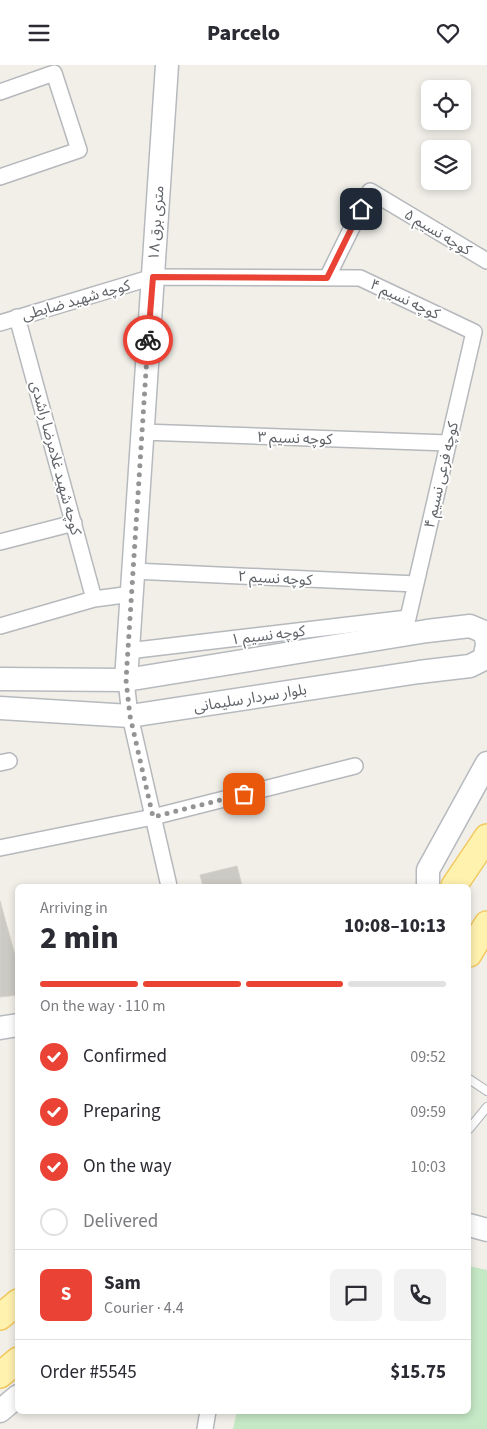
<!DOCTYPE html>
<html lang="en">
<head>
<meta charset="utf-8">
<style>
  :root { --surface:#fff; --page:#f2f2f3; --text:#2b2b33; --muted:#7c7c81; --line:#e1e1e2; --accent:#ea4335 }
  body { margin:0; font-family:"Source Sans 3","Noto Sans Arabic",sans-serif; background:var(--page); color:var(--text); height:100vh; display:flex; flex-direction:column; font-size:19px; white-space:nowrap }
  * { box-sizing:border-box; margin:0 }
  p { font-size:16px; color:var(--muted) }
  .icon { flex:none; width:28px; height:28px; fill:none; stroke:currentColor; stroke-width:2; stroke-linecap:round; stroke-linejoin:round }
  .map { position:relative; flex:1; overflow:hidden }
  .sheet { position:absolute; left:15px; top:819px; width:456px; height:530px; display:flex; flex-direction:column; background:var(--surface); border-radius:8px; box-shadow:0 2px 8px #0003 }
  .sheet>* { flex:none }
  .tools { position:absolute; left:421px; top:15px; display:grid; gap:10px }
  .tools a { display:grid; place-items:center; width:50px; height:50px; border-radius:8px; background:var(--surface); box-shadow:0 2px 8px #0003; font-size:25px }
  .pin { position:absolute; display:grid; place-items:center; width:42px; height:42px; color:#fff; margin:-21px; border-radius:10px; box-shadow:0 2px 8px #0006 }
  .courier { position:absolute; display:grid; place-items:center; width:50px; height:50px; margin:-25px; border:4px solid #ea4335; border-radius:50%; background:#fff; color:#222; box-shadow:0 1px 6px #0007 }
  .summary em { font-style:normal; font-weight:800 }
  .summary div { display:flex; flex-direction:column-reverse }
  .summary { display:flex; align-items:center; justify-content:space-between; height:85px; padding:0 25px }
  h1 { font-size:32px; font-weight:800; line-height:38px }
  .bar { display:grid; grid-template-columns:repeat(4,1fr); gap:8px 5px; align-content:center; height:60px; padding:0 25px }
  .bar i { height:6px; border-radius:4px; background:var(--line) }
  .bar .selected { background:var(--accent) }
  .bar p { grid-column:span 4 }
  .line { display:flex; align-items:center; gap:12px; padding:0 25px; border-top:1px solid var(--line) }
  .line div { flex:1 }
  .round { display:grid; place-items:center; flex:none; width:52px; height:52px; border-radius:8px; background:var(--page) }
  ol { padding:0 25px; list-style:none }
  li { display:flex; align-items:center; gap:15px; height:55px }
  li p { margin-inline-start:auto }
  li .icon { padding:5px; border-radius:50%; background:var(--accent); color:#fff; stroke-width:4 }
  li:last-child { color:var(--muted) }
  li i { width:28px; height:28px; border:2px solid var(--line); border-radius:50% }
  header { display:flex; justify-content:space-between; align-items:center; height:65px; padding:0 25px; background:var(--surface); font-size:22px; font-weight:800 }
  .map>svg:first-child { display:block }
</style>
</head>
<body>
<header><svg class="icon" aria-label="menu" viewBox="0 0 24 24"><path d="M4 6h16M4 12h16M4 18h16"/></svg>Parcelo<svg class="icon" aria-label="heart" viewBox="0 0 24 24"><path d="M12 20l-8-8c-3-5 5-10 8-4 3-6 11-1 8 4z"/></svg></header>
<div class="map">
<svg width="487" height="1364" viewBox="0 0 487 1364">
  <rect width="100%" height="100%" fill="#f1efe8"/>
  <path fill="#c5e8c5" d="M469 1201 487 1205V1364H233L237 1346H469Z"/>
  <path fill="#cccac5" stroke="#d6d1c6" d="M237 801 242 821H203L200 810Z
    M0 836 18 901V930L0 932Z"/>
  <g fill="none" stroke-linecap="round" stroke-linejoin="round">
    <g stroke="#b5b8bc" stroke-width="10">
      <path id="lane" d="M469 1014 487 1026
        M469 1064 487 1042"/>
    </g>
    <g stroke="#b5b8bc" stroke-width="18">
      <path id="street" d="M0 27 54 8 79 85 0 112
        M327 213 370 126 487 196
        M17 252 94 534
        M0 258 153 212 360 213 474 267 408 553 128 586
        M142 367 448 378
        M0 477 74 458
        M133 506 416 519
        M0 561 94 534 132 529
        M126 615 130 651 169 821
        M0 698 9 696
        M0 783 153 752 355 701
        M205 1364 208 1346"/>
    </g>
    <g stroke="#b6babf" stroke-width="25">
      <path id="secondary" d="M0 614 126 615 427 566 470 561 484 567 487 577
        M126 615 167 0
        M0 643 130 651 419 607 470 601 484 594 487 580
        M428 821V805L487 698
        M0 963 18 960
        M469 1160 487 1165
        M0 1346 18 1331"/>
    </g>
    <g stroke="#f2c960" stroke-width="28">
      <path id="primary" d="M454 821 487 772
        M469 889 487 859
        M0 1252 18 1237
        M0 1310 18 1295"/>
    </g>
    <use href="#lane" stroke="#fff" stroke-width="8"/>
    <use href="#street" stroke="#fff" stroke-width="15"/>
    <use href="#secondary" stroke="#fff" stroke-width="22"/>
    <use href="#primary" stroke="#fff2af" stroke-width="25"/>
  </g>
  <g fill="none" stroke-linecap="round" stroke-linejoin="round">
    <path stroke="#929495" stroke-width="5" stroke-dasharray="0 9" d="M148 275 126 615 130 651 153 752 244 729"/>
    <path stroke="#ea4335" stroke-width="6" d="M148 275 153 212 327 213 361 144"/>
  </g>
  <g text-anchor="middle" stroke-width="4" stroke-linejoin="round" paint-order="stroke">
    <g font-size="15" fill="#5f6368" stroke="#fff">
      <text transform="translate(156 158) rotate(-86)" y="5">۱۸ متری برق</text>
      <text transform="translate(438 167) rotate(31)" y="5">کوچه نسیم ۵</text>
      <text transform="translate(405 234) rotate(25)" y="5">کوچه نسیم ۴</text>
      <text transform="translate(76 235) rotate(-16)" y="5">کوچه شهید ضابطی</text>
      <text transform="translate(295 373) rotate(2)" y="5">کوچه نسیم ۳</text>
      <text transform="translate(56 393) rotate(75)" y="5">کوچه شهید غلامرضا راشدی</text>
      <text transform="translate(441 410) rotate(-77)" y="5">کوچه فرعی نسیم ۴</text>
      <text transform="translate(275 513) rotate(3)" y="5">کوچه نسیم ۲</text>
      <text transform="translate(268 570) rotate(-7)" y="5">کوچه نسیم ۱</text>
      <text transform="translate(250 633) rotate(-9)" y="5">بلوار سردار سلیمانی</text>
    </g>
  </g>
</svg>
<div class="tools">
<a><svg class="icon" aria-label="locate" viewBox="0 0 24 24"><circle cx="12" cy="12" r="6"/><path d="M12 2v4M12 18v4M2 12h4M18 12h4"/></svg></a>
<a><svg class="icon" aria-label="layers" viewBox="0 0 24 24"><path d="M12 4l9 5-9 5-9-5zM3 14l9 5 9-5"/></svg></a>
</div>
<div class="pin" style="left:244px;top:729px;background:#ea580c"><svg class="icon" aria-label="bag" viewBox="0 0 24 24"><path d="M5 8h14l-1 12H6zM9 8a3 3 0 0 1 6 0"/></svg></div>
<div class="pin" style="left:361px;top:144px;background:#1f2937"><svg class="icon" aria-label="home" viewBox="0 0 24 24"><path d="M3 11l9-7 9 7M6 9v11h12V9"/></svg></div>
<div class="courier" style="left:148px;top:275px"><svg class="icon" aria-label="bike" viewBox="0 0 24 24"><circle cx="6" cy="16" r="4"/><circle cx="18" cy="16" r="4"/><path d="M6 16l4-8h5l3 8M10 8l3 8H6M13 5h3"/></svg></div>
<section class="sheet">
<div class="summary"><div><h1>2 min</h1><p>Arriving in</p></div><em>10:08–10:13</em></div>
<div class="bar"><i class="selected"></i><i class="selected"></i><i class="selected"></i><i></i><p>On the way · 110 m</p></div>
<ol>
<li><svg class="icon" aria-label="check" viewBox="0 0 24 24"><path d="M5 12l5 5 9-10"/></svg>Confirmed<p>09:52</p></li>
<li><svg class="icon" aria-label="check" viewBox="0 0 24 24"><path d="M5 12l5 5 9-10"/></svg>Preparing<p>09:59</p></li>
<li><svg class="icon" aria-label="check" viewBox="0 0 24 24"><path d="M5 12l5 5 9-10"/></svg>On the way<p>10:03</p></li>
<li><i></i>Delivered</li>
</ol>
<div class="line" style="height:90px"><b class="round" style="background:var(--accent);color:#fff">S</b><div><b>Sam</b><p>Courier · 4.4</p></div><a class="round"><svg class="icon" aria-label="chat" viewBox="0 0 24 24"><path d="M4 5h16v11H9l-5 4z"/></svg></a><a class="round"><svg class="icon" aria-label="phone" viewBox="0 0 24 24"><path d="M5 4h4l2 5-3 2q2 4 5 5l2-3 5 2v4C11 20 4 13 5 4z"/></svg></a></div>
<div class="line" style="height:65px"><div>Order #5545</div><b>$15.75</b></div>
</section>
</div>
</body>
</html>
